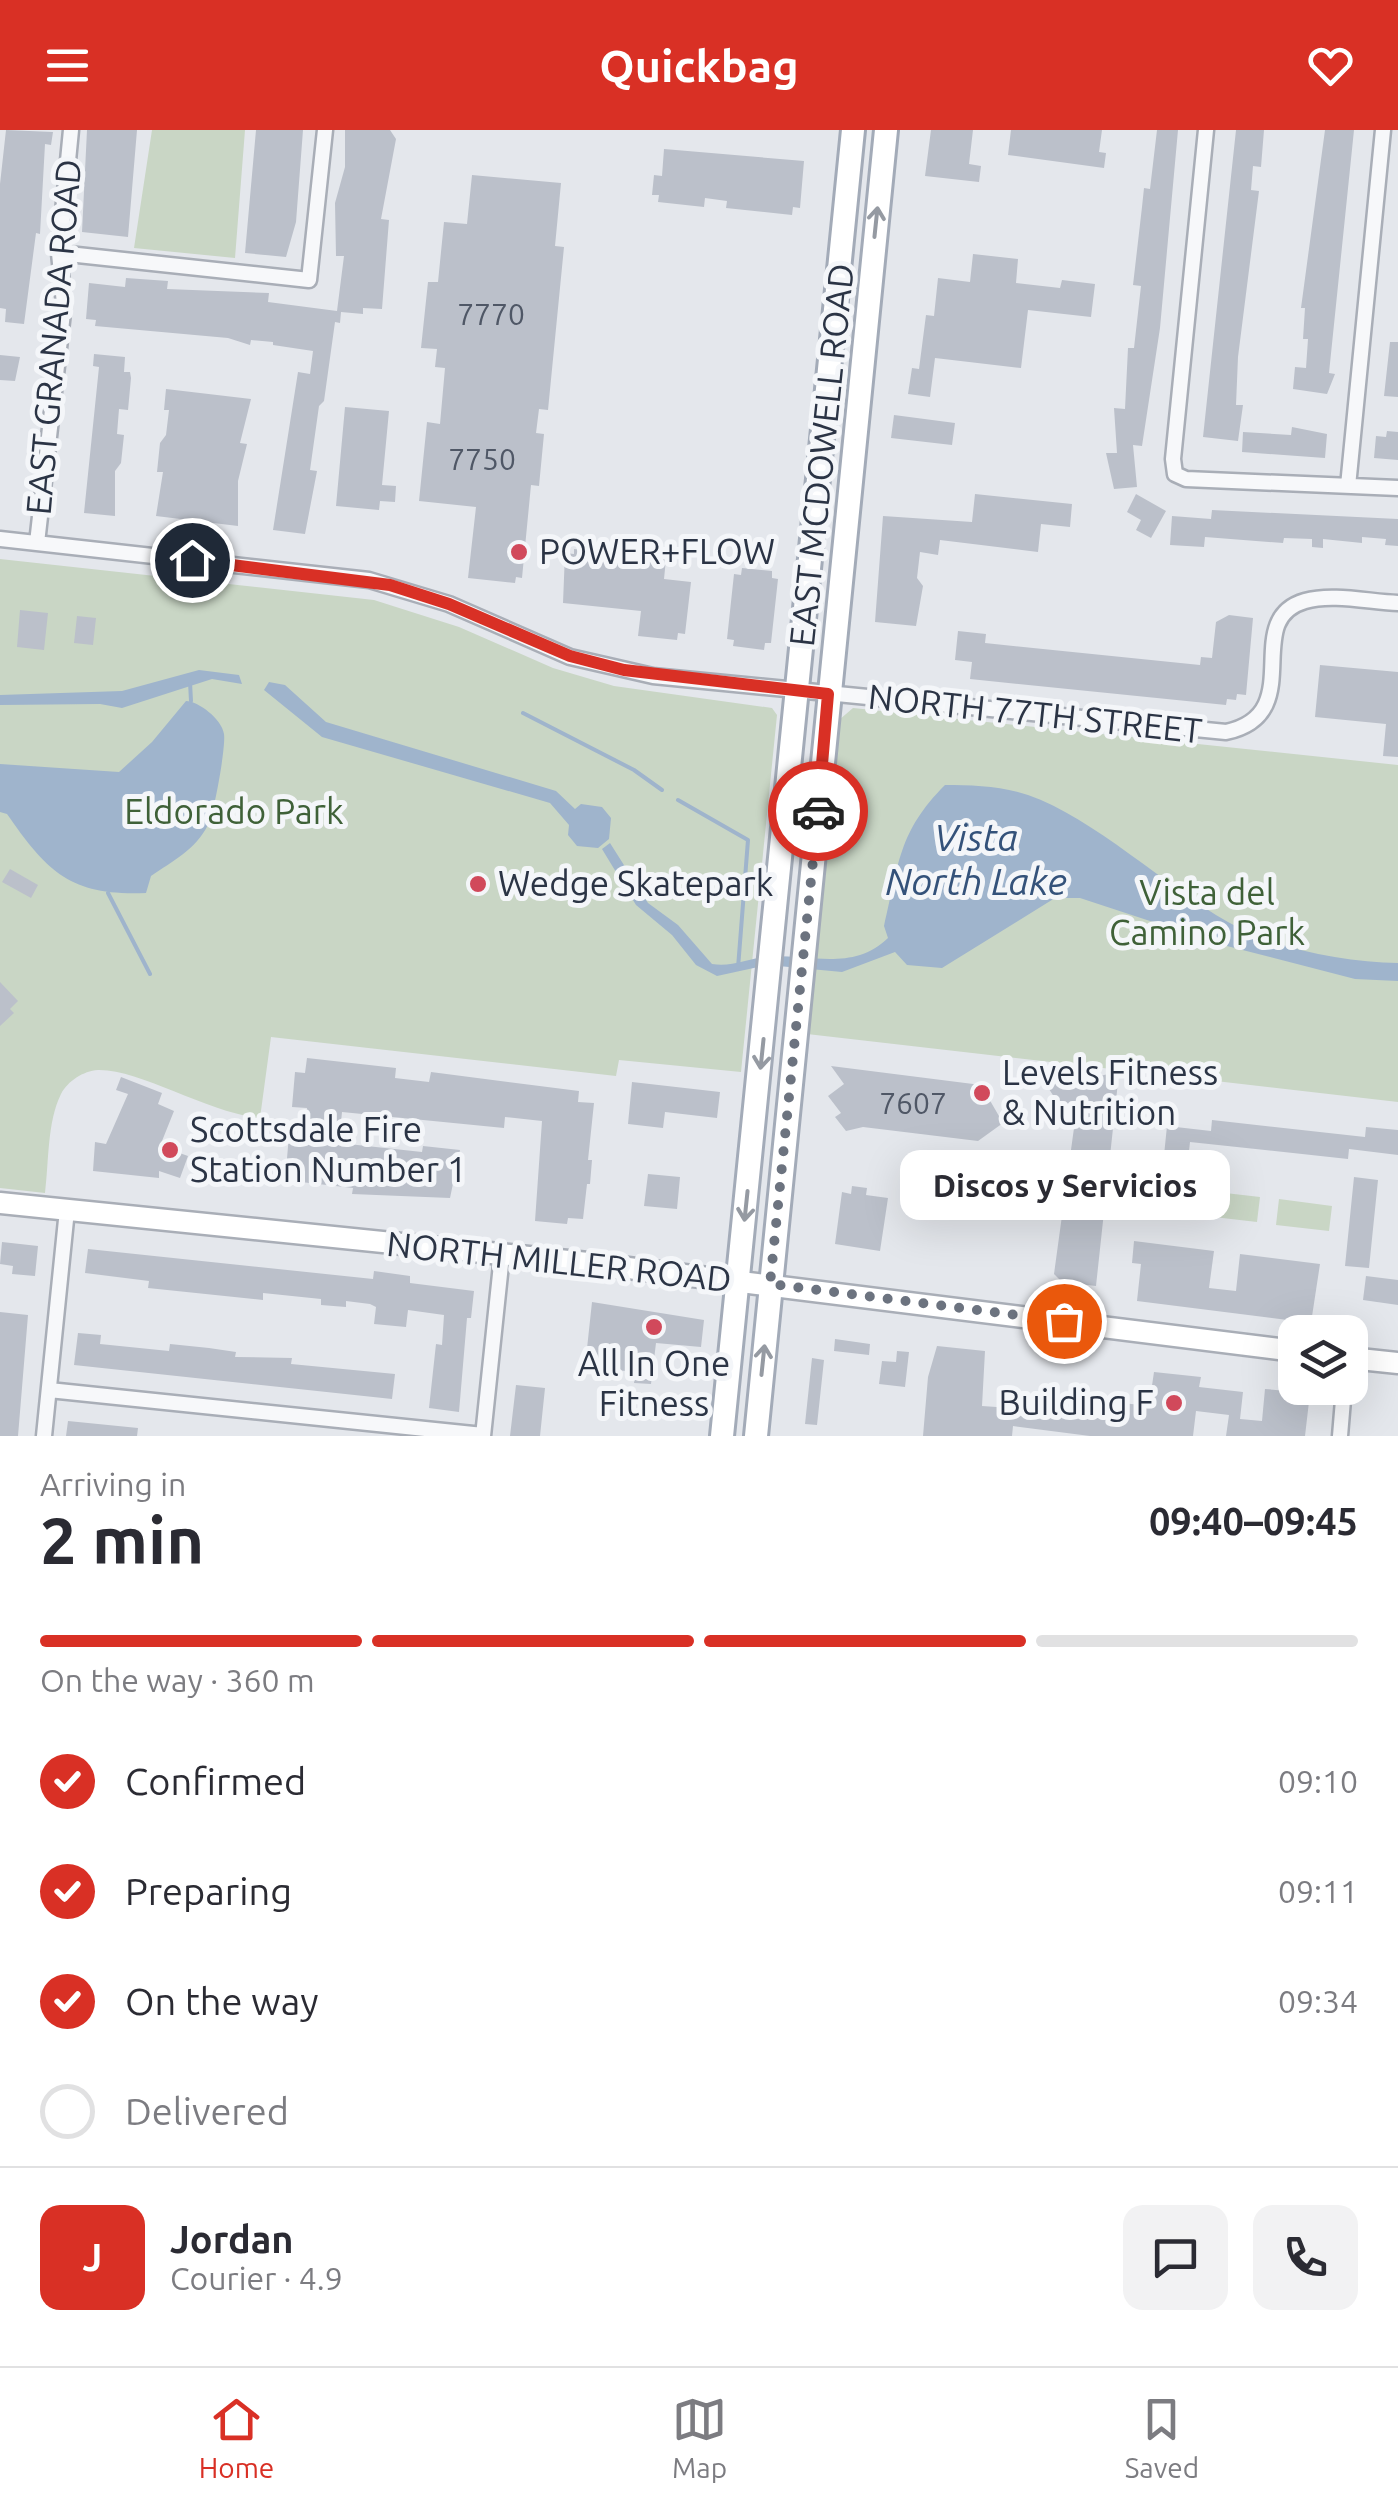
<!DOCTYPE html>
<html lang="en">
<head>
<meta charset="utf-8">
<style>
  :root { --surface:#fff; --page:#f2f2f3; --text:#2b2b33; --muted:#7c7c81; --line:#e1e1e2; --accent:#d93025 }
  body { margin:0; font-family:Ubuntu,sans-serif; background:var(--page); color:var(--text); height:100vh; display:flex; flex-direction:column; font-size:38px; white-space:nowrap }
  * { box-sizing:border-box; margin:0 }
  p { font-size:32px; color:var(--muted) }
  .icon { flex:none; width:55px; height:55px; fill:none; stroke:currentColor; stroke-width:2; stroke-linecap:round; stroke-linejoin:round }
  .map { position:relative; height:1306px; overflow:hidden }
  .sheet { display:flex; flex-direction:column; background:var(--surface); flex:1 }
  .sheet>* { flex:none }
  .buttons { position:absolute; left:1278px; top:1185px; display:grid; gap:20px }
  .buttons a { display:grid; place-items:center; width:90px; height:90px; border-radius:20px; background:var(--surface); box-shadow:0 10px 40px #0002; font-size:50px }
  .pin { position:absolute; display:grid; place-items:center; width:85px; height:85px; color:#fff; margin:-42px; border:5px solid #fff; border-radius:50%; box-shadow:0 2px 10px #0007 }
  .courier { position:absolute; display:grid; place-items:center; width:100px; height:100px; margin:-50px; border:8px solid #d93025; border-radius:50%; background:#fff; color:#222; box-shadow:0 2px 12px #0007 }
  .bubble { position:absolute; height:70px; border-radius:20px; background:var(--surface); box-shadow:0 10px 40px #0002; font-size:32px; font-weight:700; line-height:70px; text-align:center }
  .head em { font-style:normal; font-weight:700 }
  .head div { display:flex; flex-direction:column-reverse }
  .head { display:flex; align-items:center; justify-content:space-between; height:170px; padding:0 40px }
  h1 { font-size:65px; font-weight:700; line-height:75px }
  .bar { display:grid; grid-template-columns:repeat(4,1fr); gap:15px 10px; align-content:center; height:120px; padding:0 40px }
  .bar i { height:12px; border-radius:8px; background:var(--line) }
  .bar .on { background:var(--accent) }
  .bar p { grid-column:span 4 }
  .line { display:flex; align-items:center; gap:25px; padding:0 40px; border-top:2px solid var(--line) }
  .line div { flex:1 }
  .round { display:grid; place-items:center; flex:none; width:105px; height:105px; border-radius:20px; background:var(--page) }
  ol { padding:0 40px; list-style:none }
  li { display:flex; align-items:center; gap:30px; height:110px }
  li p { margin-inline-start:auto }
  li .icon { padding:10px; border-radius:50%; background:var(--accent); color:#fff; stroke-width:4 }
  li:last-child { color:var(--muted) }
  li i { width:55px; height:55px; border:5px solid var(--line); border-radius:50% }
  header { display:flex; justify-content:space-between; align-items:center; height:130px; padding:0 40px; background:var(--accent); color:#fff; font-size:45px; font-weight:700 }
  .tabs { display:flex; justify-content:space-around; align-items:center; height:140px; border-top:2px solid var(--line); background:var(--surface); font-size:28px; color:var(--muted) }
  .tabs a { display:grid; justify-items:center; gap:5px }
  .tabs .on { color:var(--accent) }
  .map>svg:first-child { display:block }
</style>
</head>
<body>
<header><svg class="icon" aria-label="menu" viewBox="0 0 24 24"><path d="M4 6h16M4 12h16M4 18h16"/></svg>Quickbag<svg class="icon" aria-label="heart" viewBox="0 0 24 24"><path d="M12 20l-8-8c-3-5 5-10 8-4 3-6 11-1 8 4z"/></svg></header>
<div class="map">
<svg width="1398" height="1306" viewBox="0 0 1398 1306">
  <rect width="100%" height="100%" fill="#e4e7ec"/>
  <path fill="#c9d6c5" d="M152 0H245L235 128 134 118Z
    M0 429 374 470 459 497 553 538 614 556 772 578 777 585 741 942 619 930 616 946 271 907 260 988C208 983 140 939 98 940 83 941 68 951 61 964 47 992 49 1032 45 1063L0 1058Z
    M853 578 1398 635V972L807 904 839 590Z
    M1208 1061 1260 1067 1257 1092 1205 1086Z
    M1279 1069 1332 1076 1329 1101 1276 1095Z"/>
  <path fill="#9fb4cc" d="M199 540 239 545 242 554 212 549 122 578 100 574 0 575V565L122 561Z
    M269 552 285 555 326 592 556 661 575 679 581 674 602 677 611 688 609 709 598 718 577 716 568 705 569 695 550 673 322 607 264 560Z
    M186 571C198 571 222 589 224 604 226 617 214 684 208 695 195 720 173 731 151 746L146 763C71 766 48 743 7 684L0 682V634L119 642 152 612Z
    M945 655C972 655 1002 656 1028 665 1094 688 1165 756 1228 792 1276 819 1344 832 1398 833V851L1355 849 1223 815 1080 768H1055L942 838 907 835 895 822 842 842 768 835 717 846 696 835 672 805 636 775 602 719 610 713 648 773 678 795 712 834C734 838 753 826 774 826 814 826 855 840 888 808L884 796C899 734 898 702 945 655Z"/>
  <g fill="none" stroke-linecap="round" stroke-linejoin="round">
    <path stroke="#9fb4cc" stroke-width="4" d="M190 552 191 571
      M523 583 634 640 662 660
      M678 670 748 710 738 838
      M108 763 150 844"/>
  </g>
  <path fill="#bbc0ca" d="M6 0 53 2 51 15 45 14 40 104 36 103 24 194 5 192 6 179 0 178V54Z
    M87 0H137L128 107 82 102Z
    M256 0H303L296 92 286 127 245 123Z
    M345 0H390L396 9 381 89 389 90 382 179 363 178V184L341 182 340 193 335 192 324 271 319 276 310 340 317 341 305 404 273 400 298 242 310 244 313 221 273 215V212L251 210 250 215 228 208 95 196 96 190 86 189 89 153 125 157 126 148 168 151 167 159 269 163 268 172 337 181 344 126H336L335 73 345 37Z
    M931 0H973L969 34 981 36 979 52 925 46Z
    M1011 0H1102L1099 22 1106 23 1104 38 1008 25Z
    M1157 0H1178L1160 198 1142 316 1133 315 1137 357 1114 359 1106 323H1117L1114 278 1125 279 1128 218H1134L1141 156 1133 155 1142 77 1144 58 1150 59Z
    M1236 0H1264L1261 37 1253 36 1251 60 1259 61 1238 227 1236 275H1243L1238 311 1203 307Z
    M1325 0H1354L1329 243 1335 244 1327 264 1293 259 1295 237 1306 238 1308 209H1303L1305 178H1301Z
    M664 19 804 31 800 78 793 77 792 85 726 78 727 71 705 68 704 77 658 72 659 65H652L654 45 662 46Z
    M472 45 561 53 555 116 564 117 548 280 539 279 536 303 544 304 539 356 531 355 522 448 516 447 515 453 468 448 476 377 419 371 427 292 440 294 445 238 435 237 437 219 421 218 428 152H438L444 92 467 94Z
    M973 124 1018 129 1016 153 1060 158 1062 150 1095 154 1091 187 1028 180 1021 238 935 228 930 267 908 264 912 238 919 239 926 185 934 186 938 148 970 152Z
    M1390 212H1398V267L1384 266Z
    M94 224 125 227 124 242H130L131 248 128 280 119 279 117 304 124 305 121 333 115 341V386L84 383 99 237 93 236Z
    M0 225 20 227 15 251 0 250Z
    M166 259 251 269 240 313 247 314 238 351V396L156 386 163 342H157L160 313 166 305 169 280H164Z
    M345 277 389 281 382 355 396 356 395 372 380 371 379 380 336 376Z
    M894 285 955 293 952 315 891 308Z
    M1292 297 1327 304 1325 328 1242 322 1243 302 1291 305Z
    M1387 301 1398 302V330L1374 328 1376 306 1386 307Z
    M975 364 1072 374 1070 397 1041 394 1038 422 940 410 938 425 920 422 917 448 923 456 916 496 875 492 883 386 972 392Z
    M1136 364 1166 381 1151 408 1136 400 1141 390 1127 382Z
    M1212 380 1398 389V416L1385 415 1386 409 1362 407V413L1323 409V418L1312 417V409L1284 408 1283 413 1205 407 1204 417 1170 415 1172 386 1211 389Z
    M574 419 666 429 664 449 691 452 685 504 678 503 677 510 638 506 641 481 563 473 565 423 574 424Z
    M742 438 772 441V448L778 449 771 513H765L764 520 733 516 734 510 727 509 734 444 741 445Z
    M20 480 48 483 44 520 17 517Z
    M1229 485 1253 488 1246 565 1237 564 1236 570 1227 569 1226 575 970 549 972 532 955 530 958 501 986 504 985 513 1200 535 1201 527 1212 528 1216 492Z
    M77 486 96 488 93 515 74 513Z
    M1320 535 1398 542V627L1383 626 1386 594 1315 587Z
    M10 739 38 755 31 768 2 752Z
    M0 852 18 871 10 879 14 883 0 896Z
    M307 928 396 938 395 948 429 952 431 942 579 961 578 972 594 973 588 1030H592L590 1054H587L583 1089 568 1088 567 1094 535 1091 542 991 505 987 504 998 342 982 339 1013 422 1022 423 1016 460 1020 450 1068 352 1064 353 1058 301 1052 302 1042 286 1040 289 1005 304 1007 307 978 292 977 295 942 305 943Z
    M1052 935 1056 940 1063 936 1067 941 1079 935 1086 945 1092 941 1096 947 1112 943 1118 952 1096 1156 1062 1152 1054 1144 1074 998 1040 945Z
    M831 936 981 955 1003 993 978 1011 863 997 846 1001 835 987 841 983 828 966 844 954Z
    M121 947 162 963 158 974 174 981 160 1016 188 1026 180 1048 159 1041V1048L93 1041 95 1012 106 1014 128 964 116 960Z
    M632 952 720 962 717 988 665 982 663 998 628 994Z
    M1212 990 1365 1007 1366 997 1398 1000V1025L1349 1019 1348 1029 1190 1012 1183 1076 1159 1074 1167 996 1211 1001Z
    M648 1044 680 1047 677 1079 644 1076Z
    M1354 1047 1378 1050 1369 1138 1345 1136Z
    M852 1056 867 1058 866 1065 888 1068 880 1121 835 1114 842 1062 851 1064Z
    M1134 1111 1214 1121 1209 1158 1236 1161 1240 1124 1320 1134 1311 1193 1137 1171 1141 1134 1132 1133Z
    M2 1112 38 1116 35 1146 12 1144 13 1136 0 1134Z
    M88 1119 373 1149 374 1141 410 1146V1153L474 1161 471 1188H467L459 1282 429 1278 436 1214 442 1215 444 1185 408 1180 406 1197 374 1194 376 1177 370 1174 346 1171V1177L321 1175V1169L263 1163V1170L148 1158 149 1151 85 1143Z
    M1366 1146 1398 1150V1175L1363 1170Z
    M592 1172 704 1190 701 1217 656 1213 651 1254 634 1253 636 1242 585 1237Z
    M0 1182 28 1185 18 1306H0Z
    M78 1203 101 1205 100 1214 169 1221 170 1214 209 1218 236 1222 235 1227 292 1228 291 1234 395 1244 392 1269 74 1235Z
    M835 1209 870 1214 869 1225 834 1221Z
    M937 1216 985 1221 982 1276 1093 1284V1279L1104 1280 1105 1271 1149 1276 1154 1242 1201 1247 1199 1257 1243 1262 1240 1289 1262 1291 1265 1259 1310 1263 1305 1306H1226L1229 1285 1196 1281 1193 1306H1090L1013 1296 1012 1306H923L928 1247Z
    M897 1221 909 1222 905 1257 879 1254 882 1231 896 1232Z
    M812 1228 824 1230 817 1295 805 1294Z
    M516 1255 545 1258 540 1306H510Z
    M68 1291 138 1298 137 1306H66Z"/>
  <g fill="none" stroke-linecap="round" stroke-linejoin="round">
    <g stroke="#a9aeb7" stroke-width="19">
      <path id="street" d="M1206 0 1173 329 1175 344 1186 349 1398 358
        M59 123 309 150 325 0
        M1348 356 1383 0
        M0 409 369 450 449 474 570 527 653 546 1226 602C1310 584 1239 490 1305 471 1332 463 1370 472 1398 473
        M37 413 64 174 59 123 71 0
        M49 1260 483 1305
        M44 1306 67 1080
        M483 1306 502 1125
        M1340 1306 1344 1258"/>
    </g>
    <g stroke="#a9aeb7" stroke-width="25">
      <path id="secondary" d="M0 1073 588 1133 1295 1221
        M1350 1228 1398 1233"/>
    </g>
    <g stroke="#a3abb8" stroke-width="28">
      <path id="primary" d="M722 1306 853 0
        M756 1306 886 0"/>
    </g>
    <use href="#street" stroke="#f7f8fa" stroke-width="14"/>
    <use href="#secondary" stroke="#fff" stroke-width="20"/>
    <use href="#primary" stroke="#fff" stroke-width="22"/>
  </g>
  <defs><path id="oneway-shaft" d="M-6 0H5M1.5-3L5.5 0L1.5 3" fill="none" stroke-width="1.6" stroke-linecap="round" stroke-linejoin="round" transform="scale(2.5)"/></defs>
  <g stroke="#959aa2">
    <use href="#oneway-shaft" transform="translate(876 92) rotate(-84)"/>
    <use href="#oneway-shaft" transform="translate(762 924) rotate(96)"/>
    <use href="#oneway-shaft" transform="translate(746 1076) rotate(96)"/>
    <use href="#oneway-shaft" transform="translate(763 1230) rotate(-84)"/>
  </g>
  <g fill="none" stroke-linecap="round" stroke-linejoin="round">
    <path stroke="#6c737f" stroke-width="10" stroke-dasharray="0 18" d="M818 681 770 1154 1064 1191"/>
    <path stroke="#d93025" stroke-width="12" d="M192 430 390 455 449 474 570 526 624 540 828 564 818 681"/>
  </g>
  <g fill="#d1495b" stroke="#f4f6f9" stroke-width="4">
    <circle cx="519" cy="422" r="10"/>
    <circle cx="478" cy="754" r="10"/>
    <circle cx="982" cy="963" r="10"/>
    <circle cx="170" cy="1020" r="10"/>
    <circle cx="654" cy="1197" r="10"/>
    <circle cx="1174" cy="1273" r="10"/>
  </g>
  <g text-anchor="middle" stroke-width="10" stroke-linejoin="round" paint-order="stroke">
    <g font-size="30" fill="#4f5766">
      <text x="491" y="195">7770</text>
      <text x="482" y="340">7750</text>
      <text x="913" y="984">7607</text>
    </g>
    <g font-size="35" fill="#2b3445" stroke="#f4f6f9">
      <text transform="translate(54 207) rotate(-85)" y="12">EAST GRANADA ROAD</text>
      <text transform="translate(822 325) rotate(-84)" y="12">EAST MCDOWELL ROAD</text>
      <text transform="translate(1035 584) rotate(6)" y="12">NORTH 77TH STREET</text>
      <text transform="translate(559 1132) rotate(6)" y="12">NORTH MILLER ROAD</text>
    </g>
    <g font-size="35" fill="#2b3445" stroke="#f4f6f9" text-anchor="start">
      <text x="539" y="434">POWER+FLOW</text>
      <text x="498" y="766">Wedge Skatepark</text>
      <text x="1002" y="955">Levels Fitness<tspan x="1002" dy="40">&amp; Nutrition</tspan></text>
      <text x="190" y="1012">Scottsdale Fire<tspan x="190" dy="40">Station Number 1</tspan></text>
      <text x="654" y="1246" text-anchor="middle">All In One<tspan x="654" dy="40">Fitness</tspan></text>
      <text x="1154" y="1285" text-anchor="end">Building F</text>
    </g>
    <g font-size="35" fill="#3f6138" stroke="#f4f6f9">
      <text x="234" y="694">Eldorado Park</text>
      <text x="1207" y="775">Vista del<tspan x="1207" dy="40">Camino Park</tspan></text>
    </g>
    <g font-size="38" font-style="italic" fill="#34527a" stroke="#f4f6f9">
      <text x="976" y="721">Vista<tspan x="976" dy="44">North Lake</tspan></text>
    </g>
  </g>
</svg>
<div class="buttons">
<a><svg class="icon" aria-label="layers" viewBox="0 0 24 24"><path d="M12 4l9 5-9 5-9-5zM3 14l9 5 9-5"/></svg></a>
</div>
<div class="pin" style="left:1064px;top:1191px;background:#ea580c"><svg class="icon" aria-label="bag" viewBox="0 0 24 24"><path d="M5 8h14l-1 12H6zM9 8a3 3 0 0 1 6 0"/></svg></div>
<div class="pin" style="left:192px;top:430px;background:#1f2937"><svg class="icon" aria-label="home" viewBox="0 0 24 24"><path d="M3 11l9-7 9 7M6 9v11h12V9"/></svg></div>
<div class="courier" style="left:818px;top:681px"><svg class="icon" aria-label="car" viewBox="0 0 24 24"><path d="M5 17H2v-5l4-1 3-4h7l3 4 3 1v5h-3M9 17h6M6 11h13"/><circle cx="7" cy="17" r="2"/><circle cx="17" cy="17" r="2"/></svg></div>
<div class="bubble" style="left:900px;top:1020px;width:330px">Discos y Servicios</div>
</div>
<section class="sheet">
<div class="head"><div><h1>2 min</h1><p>Arriving in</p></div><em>09:40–09:45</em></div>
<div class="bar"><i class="on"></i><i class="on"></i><i class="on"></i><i></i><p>On the way · 360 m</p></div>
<ol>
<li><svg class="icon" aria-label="check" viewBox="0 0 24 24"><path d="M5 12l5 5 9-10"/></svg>Confirmed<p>09:10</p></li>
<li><svg class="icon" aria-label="check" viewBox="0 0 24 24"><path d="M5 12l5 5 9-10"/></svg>Preparing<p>09:11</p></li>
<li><svg class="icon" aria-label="check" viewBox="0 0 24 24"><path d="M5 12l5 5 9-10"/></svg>On the way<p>09:34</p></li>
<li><i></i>Delivered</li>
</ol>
<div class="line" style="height:180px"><b class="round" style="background:var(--accent);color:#fff">J</b><div><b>Jordan</b><p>Courier · 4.9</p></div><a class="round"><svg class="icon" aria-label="chat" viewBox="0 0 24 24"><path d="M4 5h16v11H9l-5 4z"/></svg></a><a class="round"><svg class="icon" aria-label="phone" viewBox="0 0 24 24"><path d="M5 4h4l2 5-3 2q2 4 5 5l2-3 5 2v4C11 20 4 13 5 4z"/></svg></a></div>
</section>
<nav class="tabs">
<a class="on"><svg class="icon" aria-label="home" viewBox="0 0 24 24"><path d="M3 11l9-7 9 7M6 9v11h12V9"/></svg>Home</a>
<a><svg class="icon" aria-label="map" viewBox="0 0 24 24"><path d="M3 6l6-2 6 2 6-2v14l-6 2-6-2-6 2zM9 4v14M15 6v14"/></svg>Map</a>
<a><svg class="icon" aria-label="saved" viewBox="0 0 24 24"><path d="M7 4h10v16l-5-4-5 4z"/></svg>Saved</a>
</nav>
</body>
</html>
